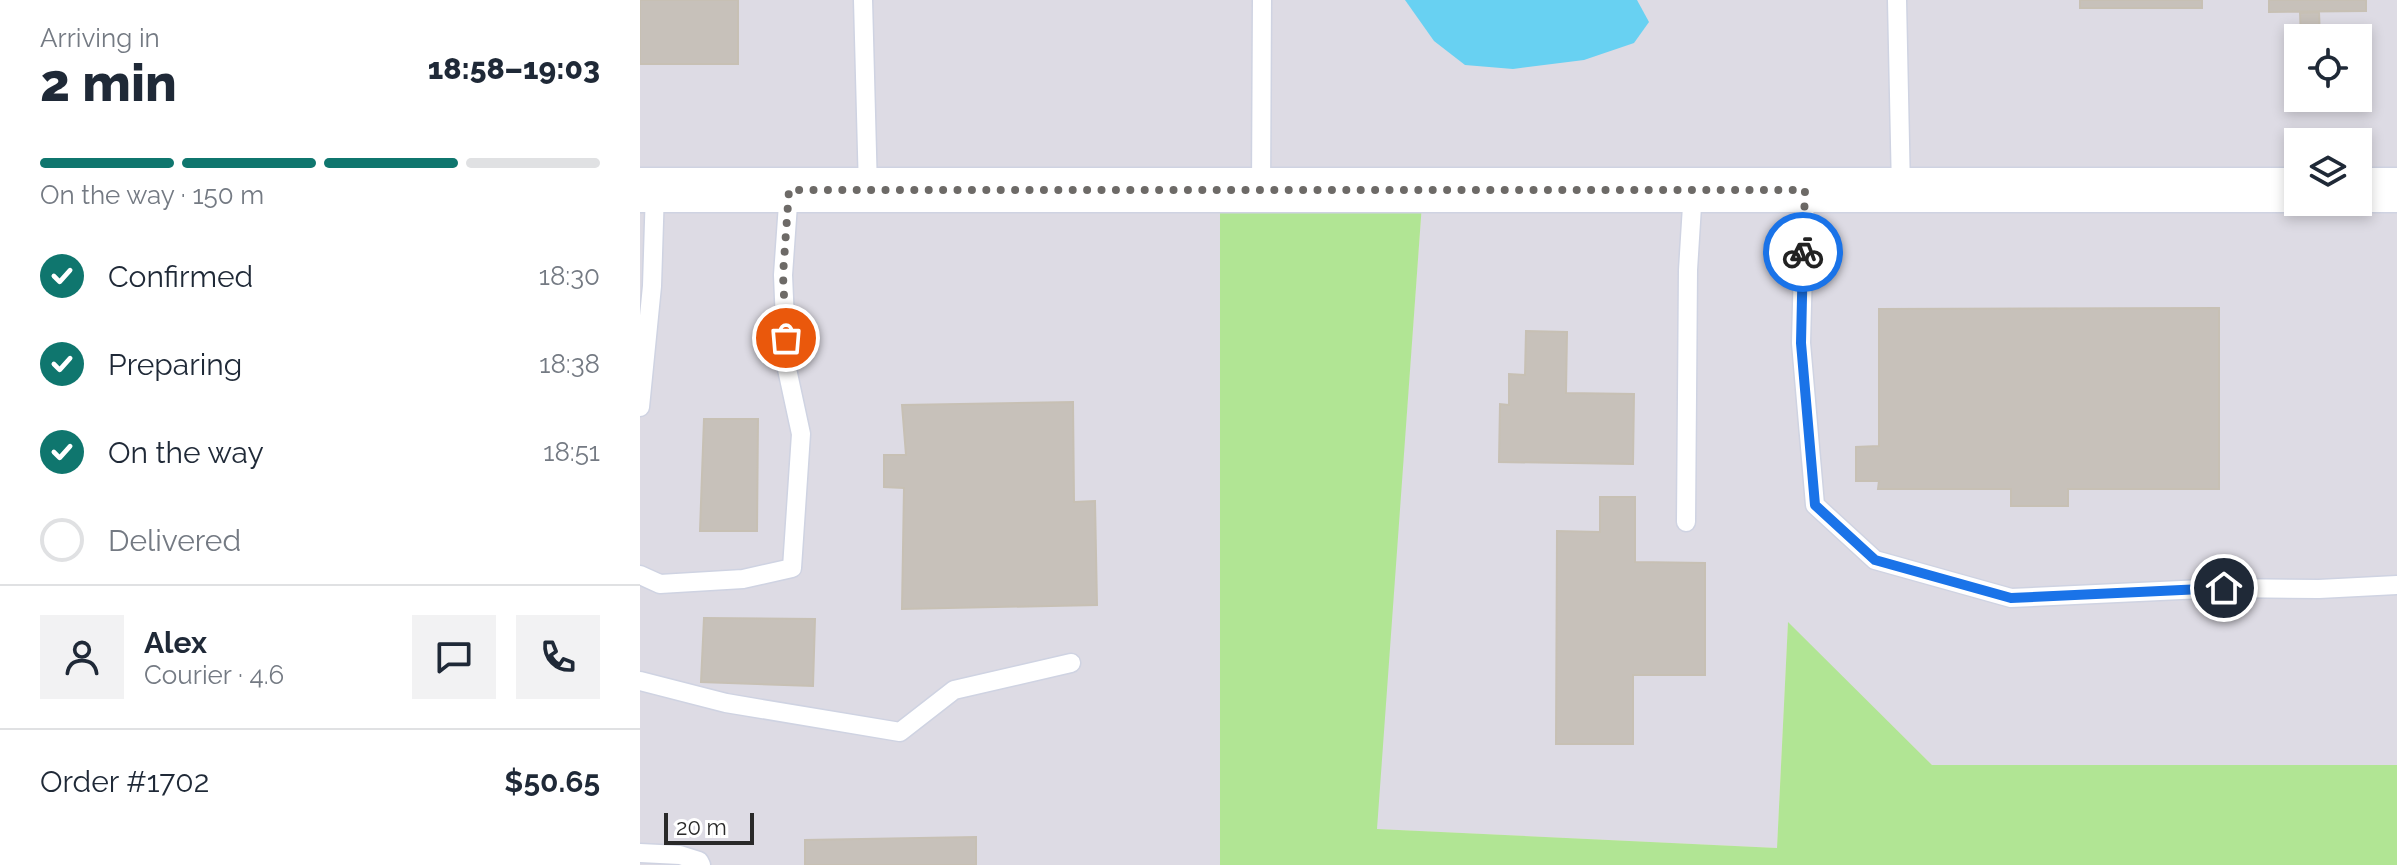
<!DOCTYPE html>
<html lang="en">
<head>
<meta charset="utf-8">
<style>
  :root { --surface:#fff; --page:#f2f2f3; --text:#1f2937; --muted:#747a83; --line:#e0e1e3; --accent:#0f766e }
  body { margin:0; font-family:Raleway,sans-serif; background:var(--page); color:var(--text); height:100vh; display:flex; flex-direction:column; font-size:30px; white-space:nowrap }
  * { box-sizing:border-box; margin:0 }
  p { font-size:26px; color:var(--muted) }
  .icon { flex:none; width:44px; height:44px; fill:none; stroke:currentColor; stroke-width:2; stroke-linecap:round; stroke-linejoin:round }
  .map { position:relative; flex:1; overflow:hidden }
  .drawer { display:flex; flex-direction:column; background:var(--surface); width:640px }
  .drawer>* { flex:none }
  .tools { position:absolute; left:1644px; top:24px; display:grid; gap:16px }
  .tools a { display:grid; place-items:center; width:88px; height:88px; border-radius:0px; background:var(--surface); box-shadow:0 4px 12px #0003; font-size:40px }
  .scale { position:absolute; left:24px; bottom:20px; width:90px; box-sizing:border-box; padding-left:8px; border:4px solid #292929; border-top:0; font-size:22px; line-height:28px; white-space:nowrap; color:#292929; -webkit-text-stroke:6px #fff; paint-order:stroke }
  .pin { position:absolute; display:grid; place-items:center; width:68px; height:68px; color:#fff; margin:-34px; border:4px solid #fff; border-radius:50%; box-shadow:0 2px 8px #0007 }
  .courier { position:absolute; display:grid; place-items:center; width:80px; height:80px; margin:-40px; border:6px solid #1a73e8; border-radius:50%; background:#fff; color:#222; box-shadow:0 2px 10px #0007 }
  .summary em { font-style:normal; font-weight:800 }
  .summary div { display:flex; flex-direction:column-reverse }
  .summary { display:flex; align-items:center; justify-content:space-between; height:136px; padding:0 40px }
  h1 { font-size:52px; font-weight:800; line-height:60px }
  .bar { display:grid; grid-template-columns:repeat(4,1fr); gap:12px 8px; align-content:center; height:96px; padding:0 40px }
  .bar i { height:10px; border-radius:6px; background:var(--line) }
  .bar .selected { background:var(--accent) }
  .bar p { grid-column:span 4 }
  .line { display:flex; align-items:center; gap:20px; padding:0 40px; border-top:2px solid var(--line) }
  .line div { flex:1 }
  .round { display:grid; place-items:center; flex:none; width:84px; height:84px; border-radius:0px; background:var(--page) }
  ol { padding:0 40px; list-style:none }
  li { display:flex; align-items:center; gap:24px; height:88px }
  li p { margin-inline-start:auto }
  li .icon { padding:8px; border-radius:50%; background:var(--accent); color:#fff; stroke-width:4 }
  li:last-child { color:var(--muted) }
  li i { width:44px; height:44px; border:4px solid var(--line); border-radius:50% }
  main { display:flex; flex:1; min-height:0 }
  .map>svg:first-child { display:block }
</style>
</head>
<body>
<main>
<section class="drawer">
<div class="summary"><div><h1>2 min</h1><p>Arriving in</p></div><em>18:58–19:03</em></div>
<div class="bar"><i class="selected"></i><i class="selected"></i><i class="selected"></i><i></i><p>On the way · 150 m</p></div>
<ol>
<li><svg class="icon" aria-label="check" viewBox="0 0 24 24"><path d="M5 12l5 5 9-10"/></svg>Confirmed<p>18:30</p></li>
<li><svg class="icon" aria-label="check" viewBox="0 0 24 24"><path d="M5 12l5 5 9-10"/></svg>Preparing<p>18:38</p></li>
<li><svg class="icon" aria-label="check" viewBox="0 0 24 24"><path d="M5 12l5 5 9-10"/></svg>On the way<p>18:51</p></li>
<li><i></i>Delivered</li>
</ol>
<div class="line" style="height:144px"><a class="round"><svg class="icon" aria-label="person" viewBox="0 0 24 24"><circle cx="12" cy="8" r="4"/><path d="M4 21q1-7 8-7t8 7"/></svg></a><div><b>Alex</b><p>Courier · 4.6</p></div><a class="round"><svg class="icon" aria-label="chat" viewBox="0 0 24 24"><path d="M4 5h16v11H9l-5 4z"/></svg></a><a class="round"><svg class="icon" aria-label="phone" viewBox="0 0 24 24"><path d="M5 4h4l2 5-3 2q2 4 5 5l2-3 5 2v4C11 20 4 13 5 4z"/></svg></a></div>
<div class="line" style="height:104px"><div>Order #1702</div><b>$50.65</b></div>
</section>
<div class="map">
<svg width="1757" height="865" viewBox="0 0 1757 865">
  <rect width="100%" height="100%" fill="#ece4da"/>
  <path fill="#dddbe4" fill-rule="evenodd" d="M0 0H1757V765H1292L1148 623 1137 848 736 829 783 190H580V865H0ZM1658 38H1718V98H1658ZM1658 142H1718V202H1658Z"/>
  <path fill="#b1e594" d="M580 190H783L737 829 1137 848 1148 622 1292 765H1757V865H580Z"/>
  <path fill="#68d1f2" d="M765 0H997L1009 22 994 43 944 60 873 69 825 65 794 41Z"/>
  <path fill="#c7c1ba" stroke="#c7c0b4" stroke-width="2" d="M0 0H98V64H0Z
    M1440 0H1562V8H1440Z
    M1629 0H1726V11L1629 12Z
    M1679 12 1680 38H1661L1660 13Z
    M1579 308V489H1428V506H1371V489H1238L1239 481H1216V447L1239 446V309Z
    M886 331 927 332 926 393 994 394 993 464 859 462 860 404 869 405V374L885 375Z
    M433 402 434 502 455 501 457 605 262 609 264 488 244 487V455H266L262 405Z
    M64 419H118L117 531H60Z
    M960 497H995V562L1065 563V675H993V744H916L917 531 960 532Z
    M64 618 175 619 173 686 61 682Z
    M336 837V865H165V840Z"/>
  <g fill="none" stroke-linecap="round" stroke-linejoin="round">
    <g stroke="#cfd3e2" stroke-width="21">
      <path id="service" d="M223 0 228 190
        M1257 0 1261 190
        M621 190 622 0
        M1165 190 1161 343 1175 505 1235 560 1371 598 1584 588 1679 589 1757 585
        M0 407 12 286 15 190
        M1046 522 1048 270 1053 190
        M0 575 20 584 103 579 152 568 161 434 147 369 143 275 149 190
        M0 681 86 703 260 732 314 690 431 663
        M0 853 40 855 59 861 61 865"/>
    </g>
    <g stroke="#cfd3e2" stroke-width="47">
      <path id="tertiary" d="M0 190H1658
        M1718 190H1757"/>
    </g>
    <use href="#service" stroke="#fff" stroke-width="18"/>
    <use href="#tertiary" stroke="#fff" stroke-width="44"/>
  </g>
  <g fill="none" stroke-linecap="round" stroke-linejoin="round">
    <path stroke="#6d6a67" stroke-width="8" stroke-dasharray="0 14.4" d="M146 338 143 275 149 190H1165L1163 252"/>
    <path stroke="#1a73e8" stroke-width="10" d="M1163 252 1161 343 1175 505 1235 560 1371 598 1584 588"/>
  </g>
</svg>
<div class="tools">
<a><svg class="icon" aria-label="locate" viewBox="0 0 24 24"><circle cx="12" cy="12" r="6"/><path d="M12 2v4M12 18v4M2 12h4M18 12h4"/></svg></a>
<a><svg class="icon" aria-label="layers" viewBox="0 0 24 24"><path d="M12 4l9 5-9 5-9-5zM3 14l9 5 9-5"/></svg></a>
</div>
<div class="scale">20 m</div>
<div class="pin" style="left:146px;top:338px;background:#ea580c"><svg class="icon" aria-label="bag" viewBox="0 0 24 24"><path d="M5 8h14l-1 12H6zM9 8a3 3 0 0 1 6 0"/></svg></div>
<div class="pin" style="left:1584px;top:588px;background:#1f2937"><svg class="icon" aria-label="home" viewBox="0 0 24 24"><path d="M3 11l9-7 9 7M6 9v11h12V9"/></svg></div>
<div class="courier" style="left:1163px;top:252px"><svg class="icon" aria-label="bike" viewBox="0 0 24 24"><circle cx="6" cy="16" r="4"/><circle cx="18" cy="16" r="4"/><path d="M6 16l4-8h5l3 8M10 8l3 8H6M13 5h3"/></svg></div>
</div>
</main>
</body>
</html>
